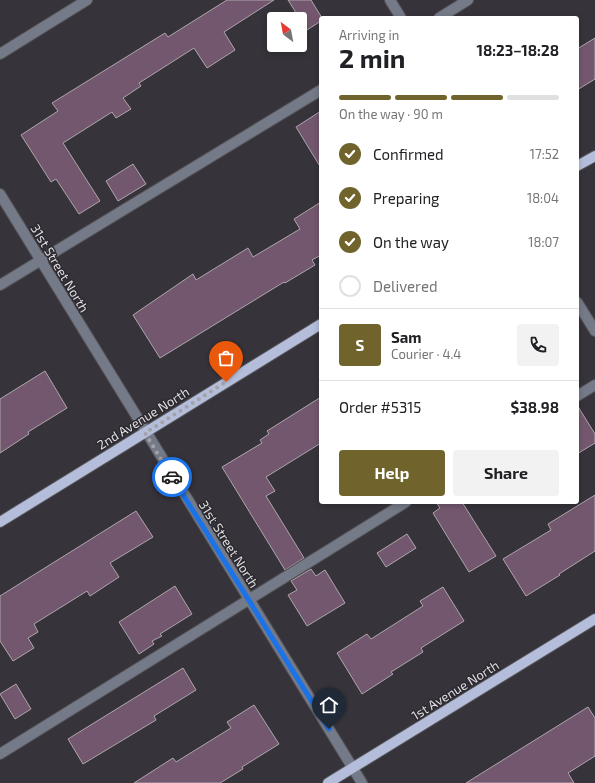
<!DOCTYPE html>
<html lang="en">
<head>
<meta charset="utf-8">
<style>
  :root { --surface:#fff; --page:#f2f2f2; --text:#202124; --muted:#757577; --line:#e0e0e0; --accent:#70642c }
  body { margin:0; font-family:"Exo 2",sans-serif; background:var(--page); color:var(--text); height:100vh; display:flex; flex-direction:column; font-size:15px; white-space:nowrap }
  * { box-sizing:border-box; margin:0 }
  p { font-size:13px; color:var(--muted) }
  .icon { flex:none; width:22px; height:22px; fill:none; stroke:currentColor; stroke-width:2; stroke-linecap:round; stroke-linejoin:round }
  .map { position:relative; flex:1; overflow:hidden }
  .details { position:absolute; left:319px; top:16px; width:260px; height:488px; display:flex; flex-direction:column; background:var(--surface); border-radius:4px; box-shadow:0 2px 6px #0003 }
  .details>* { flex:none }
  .needle { width:26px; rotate:328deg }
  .fabs { position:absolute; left:267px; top:12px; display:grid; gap:8px }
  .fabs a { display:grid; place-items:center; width:40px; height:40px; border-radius:4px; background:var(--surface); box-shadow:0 2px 6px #0003; font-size:20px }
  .pin { position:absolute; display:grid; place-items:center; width:34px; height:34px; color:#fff; margin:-41px -17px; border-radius:50% 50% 50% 0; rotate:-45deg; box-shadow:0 0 4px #0007 }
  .pin .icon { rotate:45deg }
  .courier { position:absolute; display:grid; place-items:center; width:40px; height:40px; margin:-20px; border:3px solid #1a73e8; border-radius:50%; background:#fff; color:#222; box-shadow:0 1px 5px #0007 }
  .head em { font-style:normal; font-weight:700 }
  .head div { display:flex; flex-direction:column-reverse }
  .head { display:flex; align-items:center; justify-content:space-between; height:68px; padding:0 20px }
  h1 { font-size:26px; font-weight:700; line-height:30px }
  .bar { display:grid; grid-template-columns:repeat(4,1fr); gap:6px 4px; align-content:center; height:48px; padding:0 20px }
  .bar i { height:5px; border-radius:3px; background:var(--line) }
  .bar .on { background:var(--accent) }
  .bar p { grid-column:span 4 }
  .line { display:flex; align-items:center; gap:10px; padding:0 20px; border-top:1px solid var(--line) }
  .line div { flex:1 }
  .round { display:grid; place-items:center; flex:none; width:42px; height:42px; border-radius:4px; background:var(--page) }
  ol { padding:0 20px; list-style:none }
  li { display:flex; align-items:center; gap:12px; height:44px }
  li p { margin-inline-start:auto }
  li .icon { padding:4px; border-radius:50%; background:var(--accent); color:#fff; stroke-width:4 }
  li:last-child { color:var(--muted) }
  li i { width:22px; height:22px; border:2px solid var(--line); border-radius:50% }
  .action { display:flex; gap:8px; margin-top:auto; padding:8px 20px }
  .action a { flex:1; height:46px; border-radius:4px; background:var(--accent); color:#fff; font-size:16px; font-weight:700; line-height:46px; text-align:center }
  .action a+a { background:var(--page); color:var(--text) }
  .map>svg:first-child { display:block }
</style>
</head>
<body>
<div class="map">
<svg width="595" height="783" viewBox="0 0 595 783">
  <rect width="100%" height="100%" fill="#36343a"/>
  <path fill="#73576e" stroke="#ada6ac" d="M227 0H274L224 32 235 50 207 68 194 48 139 83 141 86 123 98 131 109 116 118 112 112 63 143 100 201 79 214 56 179 51 182 21 135 58 111 52 103 165 33 168 37Z
    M288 0H311L322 18 321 21 307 30Z
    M595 38V79L577 90V49Z
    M321 111V168L296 127Z
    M133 164 146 184 118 201 106 181Z
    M321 202V255L312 260 315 265 285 283 284 282 160 358 133 315 193 274 196 280 248 248 253 257 300 229 294 219Z
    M45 371 67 408 28 432 29 434 0 453V399Z
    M321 397V443L266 477 275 491 266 496 304 558 285 570 222 467 262 443 260 440 269 434 267 431Z
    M577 405 595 434V443L577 454Z
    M595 495V551L559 574 560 575 526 596 503 559 551 530 548 524Z
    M436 502H462L496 556 469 572 433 513 440 508Z
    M136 511 153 537 110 563 119 577 90 596 87 591 34 624 38 632 28 638 34 648 13 661 0 641V596Z
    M407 534 416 548 386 567 377 553Z
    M311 569 316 576 325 570 345 603 307 626 288 595 297 590 291 581Z
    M175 586 192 614 160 634 162 636 152 641 154 644 139 654 119 622Z
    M443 587 464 621 421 648 423 652 391 672 393 674 362 694 337 653 367 634 371 639 423 606 420 601Z
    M183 668 196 690 154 716 156 720 83 764 68 739Z
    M16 684 31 709 15 719 0 694Z
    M254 705 279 744 242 767 243 769 220 783H134L173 758 176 762 231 728 227 722Z
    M588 707 595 718V756L568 773 574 783H466Z"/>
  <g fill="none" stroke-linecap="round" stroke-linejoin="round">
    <g stroke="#545358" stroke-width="12">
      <path id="minor" d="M390 0 401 18
        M439 18 468 0
        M0 54 87 0
        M0 194 362 783
        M0 285 321 90
        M577 302 595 331
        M577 396 595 385
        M0 754 406 502"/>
    </g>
    <g stroke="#545358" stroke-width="12">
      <path id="major" d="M577 166 595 156
        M0 522 321 324
        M328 783 595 619"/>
    </g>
    <use href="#minor" stroke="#757a88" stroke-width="10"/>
    <use href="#major" stroke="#b4bedb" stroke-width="10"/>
  </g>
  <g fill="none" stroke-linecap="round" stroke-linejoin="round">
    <path stroke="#a4a2a7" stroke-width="4" stroke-dasharray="0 7.2" d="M172 477 145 433 226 382"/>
    <path stroke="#1a73e8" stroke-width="5" d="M172 477 329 729"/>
  </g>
  <g text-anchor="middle" stroke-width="3" stroke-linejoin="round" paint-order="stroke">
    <g font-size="13" fill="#dfdee2" stroke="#2c2a30">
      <text transform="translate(60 268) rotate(59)" y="5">31st Street North</text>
      <text transform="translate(143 418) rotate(-32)" y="5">2nd Avenue North</text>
      <text transform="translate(229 544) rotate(58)" y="5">31st Street North</text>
      <text transform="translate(455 690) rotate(-32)" y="5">1st Avenue North</text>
    </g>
  </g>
</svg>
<div class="fabs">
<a><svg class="needle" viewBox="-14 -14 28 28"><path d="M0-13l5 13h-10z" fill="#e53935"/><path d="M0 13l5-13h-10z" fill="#757577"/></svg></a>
</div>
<div class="pin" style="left:226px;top:382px;background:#ea580c"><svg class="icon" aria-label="bag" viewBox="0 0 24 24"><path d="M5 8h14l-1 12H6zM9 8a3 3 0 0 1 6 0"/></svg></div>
<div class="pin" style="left:329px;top:729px;background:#1f2937"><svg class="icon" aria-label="home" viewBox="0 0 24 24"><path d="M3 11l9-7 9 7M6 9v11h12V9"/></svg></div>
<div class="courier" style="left:172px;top:477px"><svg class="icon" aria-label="car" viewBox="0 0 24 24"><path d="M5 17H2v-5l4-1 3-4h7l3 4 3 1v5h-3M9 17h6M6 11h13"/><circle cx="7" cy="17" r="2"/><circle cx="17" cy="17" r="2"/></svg></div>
<section class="details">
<div class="head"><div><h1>2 min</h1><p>Arriving in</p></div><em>18:23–18:28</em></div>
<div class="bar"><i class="on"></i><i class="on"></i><i class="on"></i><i></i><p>On the way · 90 m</p></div>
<ol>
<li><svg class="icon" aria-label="check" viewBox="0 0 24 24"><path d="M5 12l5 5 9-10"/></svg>Confirmed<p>17:52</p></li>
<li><svg class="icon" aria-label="check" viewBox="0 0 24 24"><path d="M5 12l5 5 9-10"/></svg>Preparing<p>18:04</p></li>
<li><svg class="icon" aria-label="check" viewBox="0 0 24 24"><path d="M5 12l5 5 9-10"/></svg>On the way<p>18:07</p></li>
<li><i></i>Delivered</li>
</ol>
<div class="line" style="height:72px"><b class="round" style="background:var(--accent);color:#fff">S</b><div><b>Sam</b><p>Courier · 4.4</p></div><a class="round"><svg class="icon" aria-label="phone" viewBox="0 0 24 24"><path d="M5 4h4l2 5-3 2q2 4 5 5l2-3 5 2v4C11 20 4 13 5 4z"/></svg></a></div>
<div class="line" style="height:52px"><div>Order #5315</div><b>$38.98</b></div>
<div class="action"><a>Help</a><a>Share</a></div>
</section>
</div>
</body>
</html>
